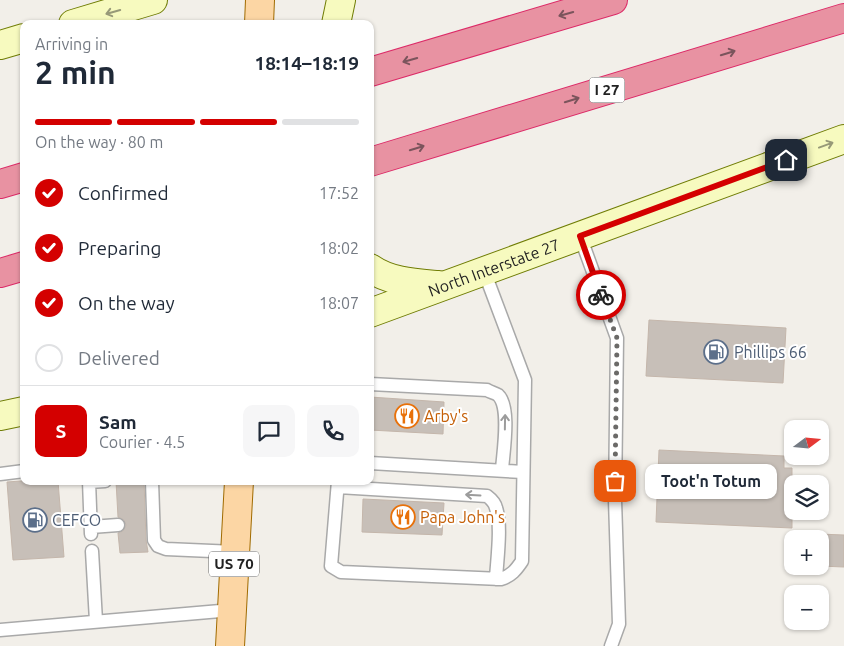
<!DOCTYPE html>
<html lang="en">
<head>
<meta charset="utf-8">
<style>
  :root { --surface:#fff; --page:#f6f6f7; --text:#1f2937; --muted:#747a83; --line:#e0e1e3; --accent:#d40000 }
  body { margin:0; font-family:Ubuntu,sans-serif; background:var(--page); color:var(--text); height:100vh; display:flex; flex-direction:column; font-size:19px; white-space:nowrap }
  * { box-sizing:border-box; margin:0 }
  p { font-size:16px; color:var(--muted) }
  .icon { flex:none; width:28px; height:28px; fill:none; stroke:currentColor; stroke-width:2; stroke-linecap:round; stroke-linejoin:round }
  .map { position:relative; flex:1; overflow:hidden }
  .sheet { position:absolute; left:20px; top:20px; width:354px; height:465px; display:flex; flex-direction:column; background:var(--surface); border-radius:10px; box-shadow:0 1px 4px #0004 }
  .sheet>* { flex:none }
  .needle { width:32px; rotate:74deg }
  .buttons { position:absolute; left:784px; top:420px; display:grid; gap:10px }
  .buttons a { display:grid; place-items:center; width:45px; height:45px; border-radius:10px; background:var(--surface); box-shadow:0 1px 4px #0004; font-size:25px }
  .pin { position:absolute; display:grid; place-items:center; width:42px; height:42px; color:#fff; margin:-21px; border-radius:10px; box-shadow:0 2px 8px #0006 }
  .courier { position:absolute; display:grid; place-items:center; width:50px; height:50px; margin:-25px; border:4px solid #d40000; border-radius:50%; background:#fff; color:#222; box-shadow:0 1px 6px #0007 }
  .bubble { position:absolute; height:35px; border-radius:10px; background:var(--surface); box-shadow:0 1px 4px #0004; font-size:16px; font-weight:700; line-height:35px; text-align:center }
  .overview em { font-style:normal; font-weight:700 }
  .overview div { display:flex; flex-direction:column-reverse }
  .overview { display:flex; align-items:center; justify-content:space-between; height:85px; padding:0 15px }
  h1 { font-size:32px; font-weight:700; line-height:38px }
  .bar { display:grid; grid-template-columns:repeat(4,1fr); gap:8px 5px; align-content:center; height:60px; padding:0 15px }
  .bar i { height:6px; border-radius:4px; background:var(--line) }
  .bar .on { background:var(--accent) }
  .bar p { grid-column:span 4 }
  .line { display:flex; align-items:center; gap:12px; padding:0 15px; border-top:1px solid var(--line) }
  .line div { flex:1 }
  .round { display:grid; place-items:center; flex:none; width:52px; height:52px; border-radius:10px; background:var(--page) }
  ol { padding:0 15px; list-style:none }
  li { display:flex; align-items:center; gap:15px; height:55px }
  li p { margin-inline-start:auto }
  li .icon { padding:5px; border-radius:50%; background:var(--accent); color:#fff; stroke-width:4 }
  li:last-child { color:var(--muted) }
  li i { width:28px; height:28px; border:2px solid var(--line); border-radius:50% }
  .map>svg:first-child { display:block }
</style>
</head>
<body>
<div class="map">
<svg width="844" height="646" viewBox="0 0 844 646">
  <rect width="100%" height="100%" fill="#f2efe9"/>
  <path fill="#c7bfb8" stroke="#c4b6ab" d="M649 320 786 328 783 383 646 376Z
    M370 397 444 402 443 434 370 430Z
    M659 450 784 456V468H792V528L656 522Z
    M21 481H58L64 557 13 560 7 482Z
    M116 481H144L146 540 148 552 120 553 118 533 123 531 126 525 124 520 118 517Z
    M363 499 444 503 442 535 362 532Z
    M793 533 844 535V567L820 566V539H792Z"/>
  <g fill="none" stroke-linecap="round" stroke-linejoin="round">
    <g stroke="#a9a9a9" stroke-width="15">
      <path id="lane" d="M580 236 617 338 615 500 619 624 611 646
        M370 384 487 390C490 392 495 393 498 395 511 407 503 453 502 470
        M370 463 523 472
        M0 474 24 471
        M89 481 91 534
        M152 481 154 540 158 546 166 549 235 552
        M338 481 331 566 341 572 501 579C511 576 516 570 522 561L525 380 484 271
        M89 482 105 481
        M338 487 487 496C491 499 495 503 496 508 502 525 497 560 496 579
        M91 527 118 525
        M92 551 96 621
        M0 630 232 610"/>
    </g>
    <g stroke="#707d05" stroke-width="30">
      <g id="secondary">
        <path d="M73 24 153 0"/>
        <path d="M336 24 341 0"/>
        <path d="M0 45 24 38"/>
        <path d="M370 268C390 282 414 283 438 285"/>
        <path id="s1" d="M370 313 844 139"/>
        <path d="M0 416 24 411"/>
      </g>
    </g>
    <g stroke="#a06b00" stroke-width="30">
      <path id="primary" d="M259 24 260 0
        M230 646 239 481"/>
    </g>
    <g stroke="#dc2a67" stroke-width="30">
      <path id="highway" d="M370 72 613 0
        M370 162 844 18
        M0 184 24 177
        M0 273 24 266"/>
    </g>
    <use href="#lane" stroke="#fff" stroke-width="12"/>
    <use href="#secondary" stroke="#f7fabf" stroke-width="28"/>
    <use href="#primary" stroke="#fcd6a4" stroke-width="28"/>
    <use href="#highway" stroke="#e892a2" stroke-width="28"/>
  </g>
  <defs><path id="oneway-shaft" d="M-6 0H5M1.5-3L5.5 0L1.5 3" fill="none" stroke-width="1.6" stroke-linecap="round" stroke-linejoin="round" transform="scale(1.25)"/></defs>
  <g stroke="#979978">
    <use href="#oneway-shaft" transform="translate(113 12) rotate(164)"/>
    <use href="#oneway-shaft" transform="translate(826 145) rotate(-20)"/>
  </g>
  <g stroke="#7b545c">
    <use href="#oneway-shaft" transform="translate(566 14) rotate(164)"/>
    <use href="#oneway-shaft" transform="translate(728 53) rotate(-17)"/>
    <use href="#oneway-shaft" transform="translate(410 60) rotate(164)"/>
    <use href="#oneway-shaft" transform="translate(572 100) rotate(-17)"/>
    <use href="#oneway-shaft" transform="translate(417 148) rotate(-17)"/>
  </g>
  <g stroke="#9c9c9c">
    <use href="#oneway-shaft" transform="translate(505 422) rotate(-89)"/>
    <use href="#oneway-shaft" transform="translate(473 495) rotate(-177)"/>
  </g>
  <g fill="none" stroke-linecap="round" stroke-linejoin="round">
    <path stroke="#6b6a68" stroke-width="5" stroke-dasharray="0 9" d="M601 295 617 338 615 481"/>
    <path stroke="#d40000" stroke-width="6" d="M601 295 580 236 786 160"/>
  </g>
  <defs>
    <g id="fuel-ring" transform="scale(1.25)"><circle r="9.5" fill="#fff" stroke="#5c6f8a" stroke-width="1.5"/><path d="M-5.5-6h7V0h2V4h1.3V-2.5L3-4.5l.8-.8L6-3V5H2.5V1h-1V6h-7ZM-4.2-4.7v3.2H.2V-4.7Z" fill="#5c6f8a"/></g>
    <g id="restaurant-ring" transform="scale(1.25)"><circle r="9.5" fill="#fff" stroke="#e8710a" stroke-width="1.5"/><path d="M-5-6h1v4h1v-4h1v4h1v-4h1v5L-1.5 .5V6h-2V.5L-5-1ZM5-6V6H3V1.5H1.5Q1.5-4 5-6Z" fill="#e8710a"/></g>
  </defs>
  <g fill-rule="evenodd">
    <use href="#fuel-ring" x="716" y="352"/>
    <use href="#restaurant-ring" x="407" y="416"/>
    <use href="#restaurant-ring" x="403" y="517"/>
    <use href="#fuel-ring" x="35" y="520"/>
  </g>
  <g text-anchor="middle" stroke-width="4" stroke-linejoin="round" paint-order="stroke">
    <g fill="#fff" stroke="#646464" stroke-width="1">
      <rect x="589.5" y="77.5" width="35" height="25" rx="4"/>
      <rect x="209" y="551.5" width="50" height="25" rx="4"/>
    </g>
    <g font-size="15" font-weight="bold" fill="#222">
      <text x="607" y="95">I 27</text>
      <text x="234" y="569">US 70</text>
    </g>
    <g font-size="16" fill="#222" stroke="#fff">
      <text dy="6" stroke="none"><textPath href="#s1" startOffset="132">North Interstate 27</textPath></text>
    </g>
    <g font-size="16" fill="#4e5e75" stroke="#fff" text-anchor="start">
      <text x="734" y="358">Phillips 66</text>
      <text x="52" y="526">CEFCO</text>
    </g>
    <g font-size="16" fill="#c56008" stroke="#fff" text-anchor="start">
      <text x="424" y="422">Arby's</text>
      <text x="420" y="523">Papa John's</text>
    </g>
  </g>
</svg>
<div class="buttons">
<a><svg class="needle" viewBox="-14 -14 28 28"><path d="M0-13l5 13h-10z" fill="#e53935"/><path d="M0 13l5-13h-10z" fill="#747a83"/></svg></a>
<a><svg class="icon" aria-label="layers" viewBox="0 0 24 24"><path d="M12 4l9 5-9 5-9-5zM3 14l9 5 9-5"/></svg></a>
<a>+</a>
<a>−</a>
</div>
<div class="pin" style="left:615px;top:481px;background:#ea580c"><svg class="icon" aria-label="bag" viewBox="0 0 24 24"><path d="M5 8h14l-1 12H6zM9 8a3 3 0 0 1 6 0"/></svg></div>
<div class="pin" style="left:786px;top:160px;background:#1f2937"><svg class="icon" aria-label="home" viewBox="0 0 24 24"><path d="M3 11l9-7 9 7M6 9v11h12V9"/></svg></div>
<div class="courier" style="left:601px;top:295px"><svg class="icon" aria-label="bike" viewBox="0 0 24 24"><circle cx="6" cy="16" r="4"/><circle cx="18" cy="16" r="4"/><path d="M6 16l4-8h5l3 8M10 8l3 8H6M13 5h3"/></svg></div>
<div class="bubble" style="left:645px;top:464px;width:132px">Toot'n Totum</div>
<section class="sheet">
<div class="overview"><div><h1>2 min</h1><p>Arriving in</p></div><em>18:14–18:19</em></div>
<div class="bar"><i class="on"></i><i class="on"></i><i class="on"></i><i></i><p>On the way · 80 m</p></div>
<ol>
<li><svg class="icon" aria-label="check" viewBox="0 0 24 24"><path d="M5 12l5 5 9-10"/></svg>Confirmed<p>17:52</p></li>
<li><svg class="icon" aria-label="check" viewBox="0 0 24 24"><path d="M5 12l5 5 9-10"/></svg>Preparing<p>18:02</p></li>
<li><svg class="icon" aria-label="check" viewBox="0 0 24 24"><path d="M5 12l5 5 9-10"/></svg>On the way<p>18:07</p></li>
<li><i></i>Delivered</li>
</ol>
<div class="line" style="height:90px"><b class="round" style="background:var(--accent);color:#fff">S</b><div><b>Sam</b><p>Courier · 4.5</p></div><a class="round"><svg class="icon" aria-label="chat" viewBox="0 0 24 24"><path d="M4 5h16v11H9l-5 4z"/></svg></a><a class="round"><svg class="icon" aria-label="phone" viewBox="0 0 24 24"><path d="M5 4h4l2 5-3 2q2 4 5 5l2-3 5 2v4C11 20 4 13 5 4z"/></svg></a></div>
</section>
</div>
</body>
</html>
